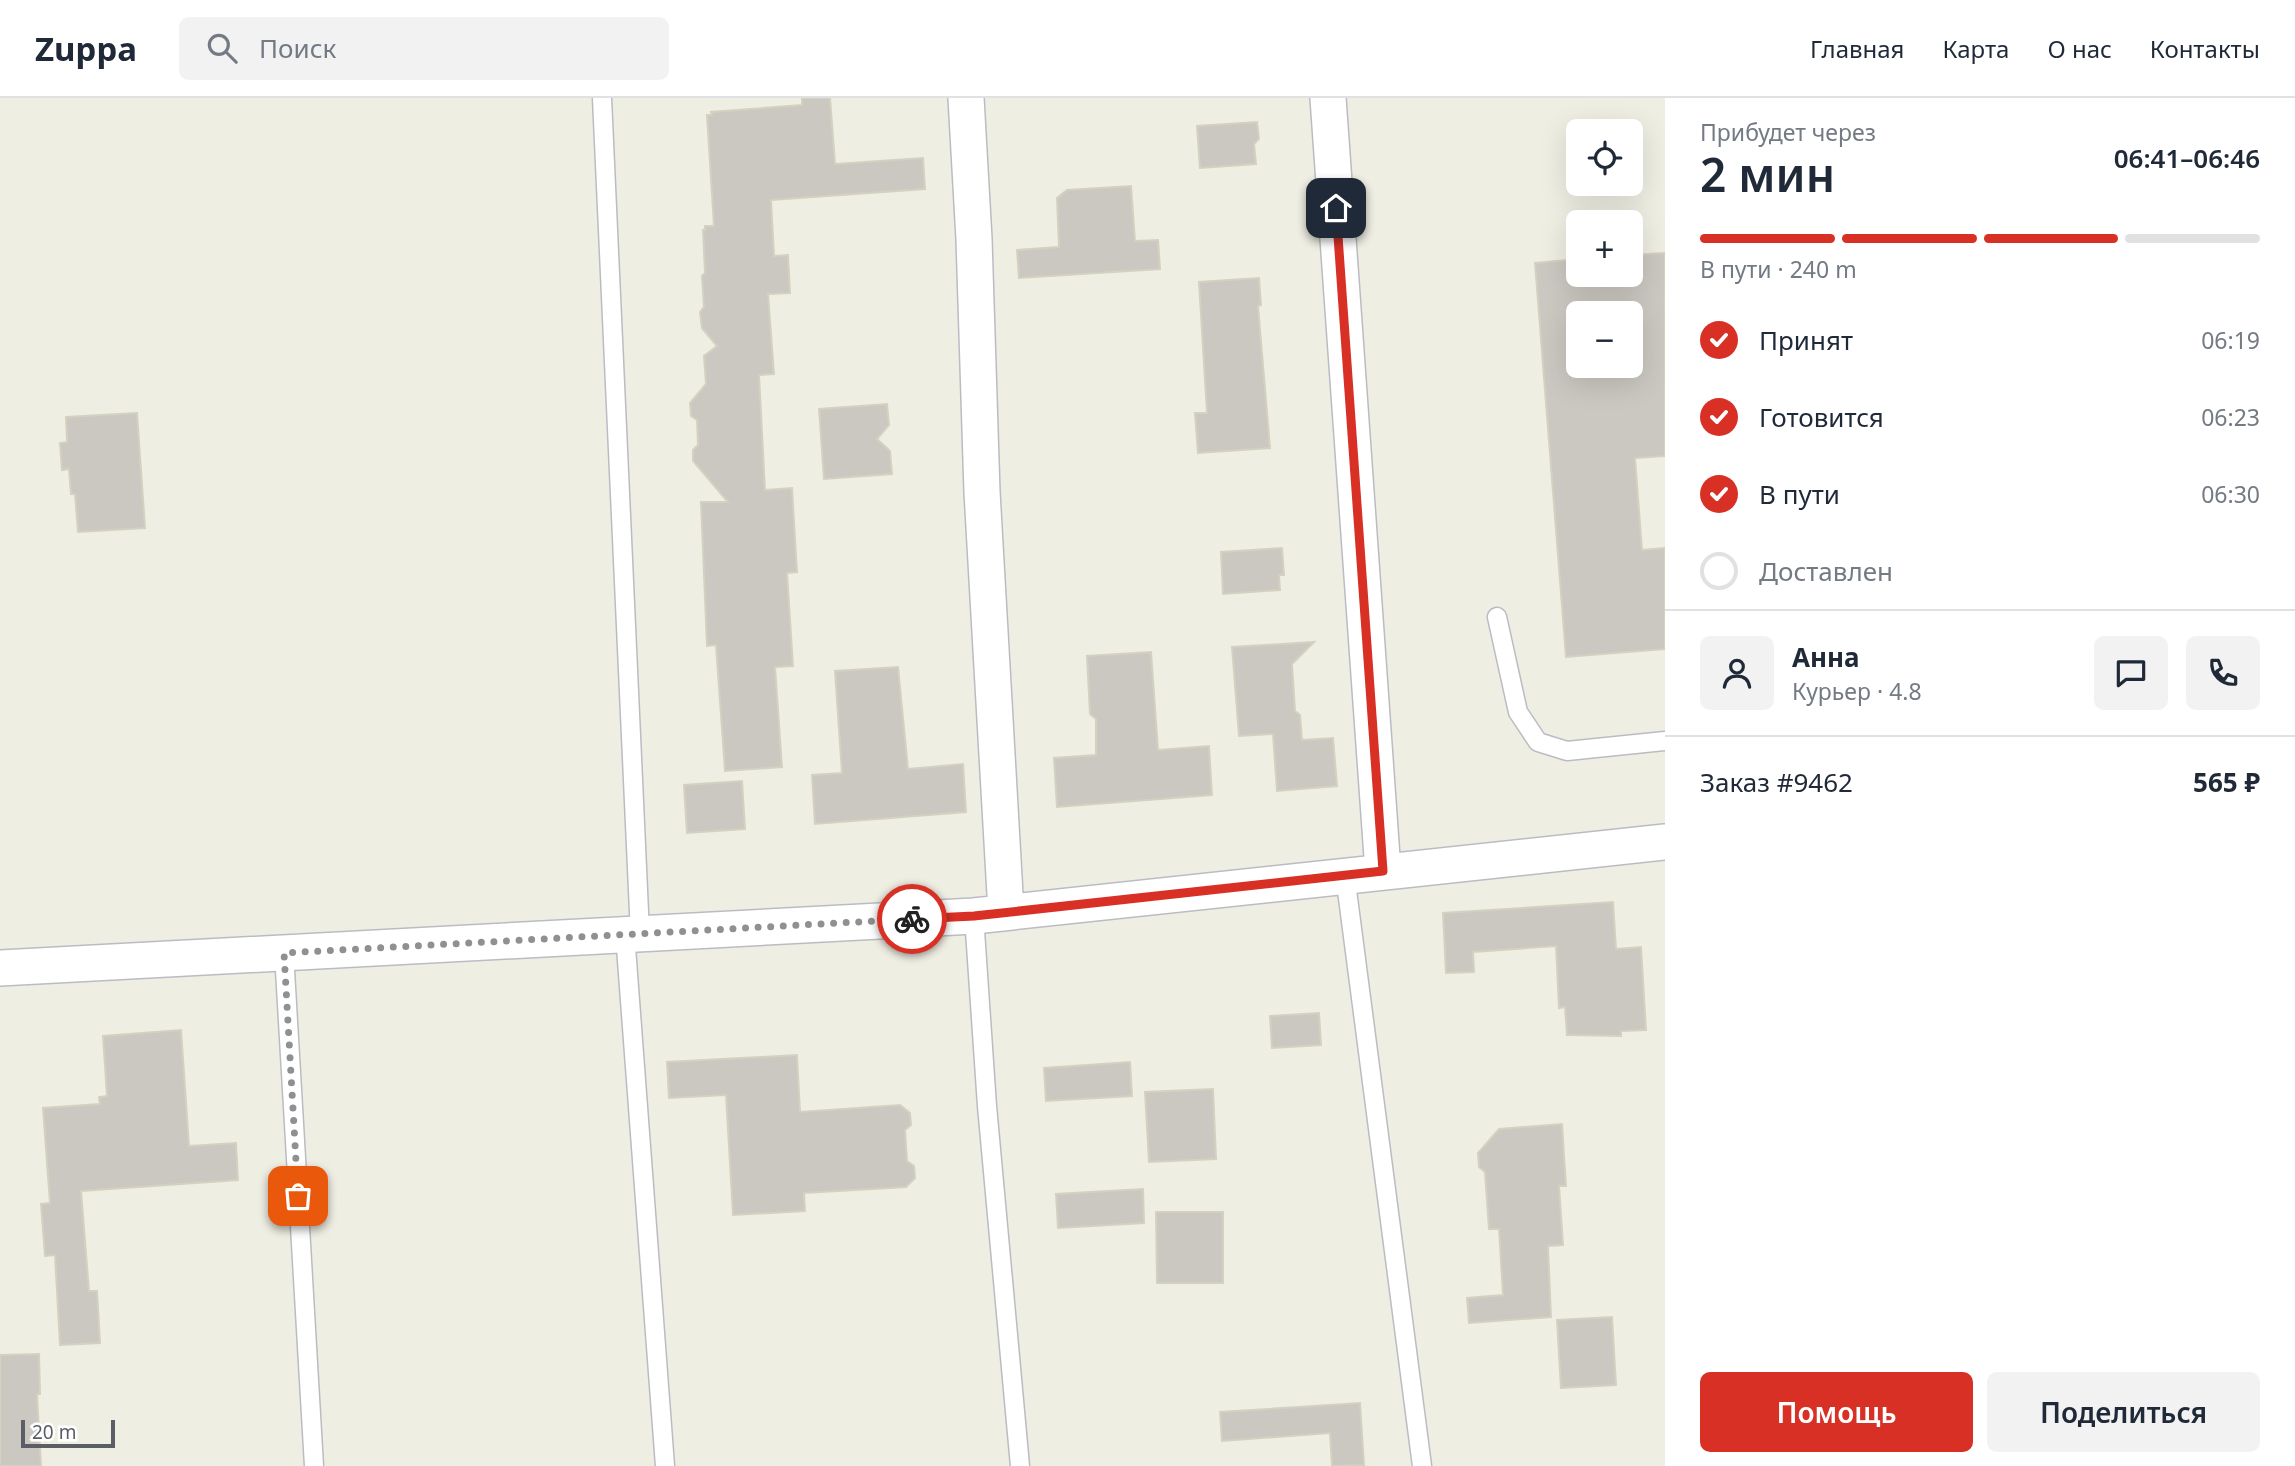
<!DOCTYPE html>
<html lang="ru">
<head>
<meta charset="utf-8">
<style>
  :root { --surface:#fff; --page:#f2f2f3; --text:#1f2937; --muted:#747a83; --line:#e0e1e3; --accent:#d93025 }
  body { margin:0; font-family:"Noto Sans",sans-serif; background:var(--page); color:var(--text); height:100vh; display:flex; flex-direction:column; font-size:26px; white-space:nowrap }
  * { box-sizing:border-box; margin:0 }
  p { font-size:23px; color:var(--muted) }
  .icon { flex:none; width:38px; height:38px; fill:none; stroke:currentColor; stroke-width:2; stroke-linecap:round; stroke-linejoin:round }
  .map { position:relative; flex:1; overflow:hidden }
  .side { display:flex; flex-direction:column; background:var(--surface); width:630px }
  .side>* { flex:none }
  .tools { position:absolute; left:1566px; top:21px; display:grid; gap:14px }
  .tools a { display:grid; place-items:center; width:77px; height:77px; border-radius:10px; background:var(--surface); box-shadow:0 7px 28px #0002; font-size:35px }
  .scale { position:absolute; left:21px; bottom:18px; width:94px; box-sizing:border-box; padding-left:7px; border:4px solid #5b5e65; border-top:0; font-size:19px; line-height:24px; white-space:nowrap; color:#5b5e65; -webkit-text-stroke:5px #fff; paint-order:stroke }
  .pin { position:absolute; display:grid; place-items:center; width:60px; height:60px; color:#fff; margin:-30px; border-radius:14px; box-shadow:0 4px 10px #0006 }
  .courier { position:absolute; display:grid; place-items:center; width:70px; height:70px; margin:-35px; border:5px solid #d93025; border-radius:50%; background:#fff; color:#222; box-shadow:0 2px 9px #0007 }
  .overview em { font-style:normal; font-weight:600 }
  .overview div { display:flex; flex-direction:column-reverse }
  .overview { display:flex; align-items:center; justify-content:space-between; height:119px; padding:0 35px }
  h1 { font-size:46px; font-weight:600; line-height:52px }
  .bar { display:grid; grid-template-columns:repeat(4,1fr); gap:10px 7px; align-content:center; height:84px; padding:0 35px }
  .bar i { height:9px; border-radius:5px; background:var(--line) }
  .bar .selected { background:var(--accent) }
  .bar p { grid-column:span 4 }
  .line { display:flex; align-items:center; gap:18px; padding:0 35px; border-top:2px solid var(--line) }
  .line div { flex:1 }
  .round { display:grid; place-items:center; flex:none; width:74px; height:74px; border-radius:10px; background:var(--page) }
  ol { padding:0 35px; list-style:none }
  li { display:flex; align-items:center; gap:21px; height:77px }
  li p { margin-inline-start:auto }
  li .icon { padding:7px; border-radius:50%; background:var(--accent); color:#fff; stroke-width:4 }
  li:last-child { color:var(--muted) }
  li i { width:38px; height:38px; border:4px solid var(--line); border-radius:50% }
  .cta { display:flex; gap:14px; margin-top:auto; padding:14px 35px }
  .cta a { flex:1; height:80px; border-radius:10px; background:var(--accent); color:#fff; font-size:28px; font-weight:600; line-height:80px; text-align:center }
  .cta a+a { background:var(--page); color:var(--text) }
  header { display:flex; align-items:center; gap:42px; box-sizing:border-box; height:98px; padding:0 35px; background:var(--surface); border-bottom:2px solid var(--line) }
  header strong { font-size:33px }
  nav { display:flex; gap:38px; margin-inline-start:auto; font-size:24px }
  .search { width:490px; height:63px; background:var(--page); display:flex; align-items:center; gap:18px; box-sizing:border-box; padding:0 24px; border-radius:10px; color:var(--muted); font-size:26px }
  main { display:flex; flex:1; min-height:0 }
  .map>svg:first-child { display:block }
</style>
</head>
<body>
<header>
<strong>Zuppa</strong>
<div class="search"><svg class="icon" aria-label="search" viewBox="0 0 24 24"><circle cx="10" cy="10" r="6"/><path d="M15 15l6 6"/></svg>Поиск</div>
<nav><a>Главная</a><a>Карта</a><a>О нас</a><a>Контакты</a></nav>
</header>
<main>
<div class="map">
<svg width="1665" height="1368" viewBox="0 0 1665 1368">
  <rect width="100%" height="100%" fill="#efeee3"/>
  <path fill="#cac8c0" stroke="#d5d1c0" stroke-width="2" fill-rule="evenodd" d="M802 0H830L835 66 923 60 925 91 771 102 774 158 788 157 790 195 768 196 774 276 759 277 765 392 792 390 797 474 787 475 793 568 775 569 782 669 725 673 716 547 707 548 701 404H728L693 363V352L698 347 697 322 691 318 690 305 706 286 704 258 717 248 702 230 700 214 704 209 702 178 705 175 703 132H705V128H714L707 17H712L711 14 802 7Z
    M1257 24 1259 41 1254 46 1256 66 1200 70 1197 28Z
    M1131 88 1135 143 1158 142 1160 171 1019 180 1017 152 1059 149 1057 100 1067 92Z
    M1665 155V358L1635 360 1642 452 1665 450V551L1566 559 1535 165 1578 161V177H1631V157ZM1578 215H1631V268H1578Z
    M1259 180 1261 207 1258 208 1270 350 1198 355 1195 315H1207L1199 184Z
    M887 306 889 327 877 341 890 353 892 376 824 381 819 311Z
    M137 315 145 430 78 434 75 396H71L69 371 62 372 60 345 67 344 66 319Z
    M1282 450 1284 477H1279L1280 492 1223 496 1221 454Z
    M1314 544 1292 566 1295 613 1300 617 1302 642 1333 640 1337 688 1277 693 1273 636 1239 638 1232 549Z
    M1151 554 1158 652 1209 648 1212 697 1057 709 1054 660 1096 657V621L1090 616 1087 558Z
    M898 569 908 671 963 666 966 714 815 726 812 677 842 675 835 573Z
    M742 683 745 731 687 735 684 687Z
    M1613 804 1616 851 1641 849 1646 932 1621 933V938L1567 937 1565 909 1559 910 1556 848 1473 854 1474 874 1446 875 1443 815Z
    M1319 915 1321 947 1272 950 1270 918Z
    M181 932 189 1048 236 1045 238 1082 81 1093 89 1193H97L100 1245 60 1247 55 1157 45 1158 41 1106 50 1105 43 1010 100 1006 99 999 107 998 103 938Z
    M797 957 800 1014 900 1007 910 1015 911 1027 905 1032 907 1063 914 1068 915 1080 906 1089 804 1095 805 1113 733 1117 726 997 669 1000 667 964Z
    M1130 964 1132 998 1046 1003 1044 970Z
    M1213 991 1216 1061 1149 1064 1145 994Z
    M1562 1026 1566 1088H1559L1563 1147 1548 1148 1551 1219 1469 1225 1467 1200 1503 1197 1499 1131H1489L1485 1074 1479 1069 1478 1055 1499 1031Z
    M1143 1091 1144 1125 1058 1130 1056 1096Z
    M1156 1114H1223V1185H1157Z
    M1612 1219 1616 1287 1561 1290 1557 1222Z
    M39 1256 40 1296H37L41 1368H0V1257Z
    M1360 1305 1364 1367 1332 1368 1330 1335 1222 1343 1220 1314Z"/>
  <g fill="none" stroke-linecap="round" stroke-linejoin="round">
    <g stroke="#bbbcc3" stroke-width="21">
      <path id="service" d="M602 0 640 836
        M1497 519 1518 614 1538 644 1567 653 1665 643
        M1345 777 1422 1368
        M974 818 987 1008 1020 1368
        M625 836 665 1368
        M284 855 314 1368"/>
    </g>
    <g stroke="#bbbcc3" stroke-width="38">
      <path id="minor" d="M966 0 974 141 982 394 1006 814
        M1328 0 1383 773
        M0 870 974 818 1665 744"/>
    </g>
    <use href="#service" stroke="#fff" stroke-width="18"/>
    <use href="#minor" stroke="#fff" stroke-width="35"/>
  </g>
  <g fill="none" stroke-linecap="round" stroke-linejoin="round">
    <path stroke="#8f9091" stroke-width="7" stroke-dasharray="0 12.6" d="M298 1098 284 855 912 821"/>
    <path stroke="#d93025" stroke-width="9" d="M912 821 974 818 1383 773 1336 110"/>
  </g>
</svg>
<div class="tools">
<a><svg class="icon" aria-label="locate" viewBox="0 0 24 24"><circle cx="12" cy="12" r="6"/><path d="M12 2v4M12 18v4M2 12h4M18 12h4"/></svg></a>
<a>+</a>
<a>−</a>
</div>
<div class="scale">20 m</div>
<div class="pin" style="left:298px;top:1098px;background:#ea580c"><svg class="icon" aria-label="bag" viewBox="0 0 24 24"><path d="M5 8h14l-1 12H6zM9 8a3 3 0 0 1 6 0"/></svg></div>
<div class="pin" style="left:1336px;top:110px;background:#1f2937"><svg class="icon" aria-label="home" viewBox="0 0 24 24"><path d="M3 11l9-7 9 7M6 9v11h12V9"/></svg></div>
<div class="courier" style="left:912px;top:821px"><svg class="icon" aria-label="bike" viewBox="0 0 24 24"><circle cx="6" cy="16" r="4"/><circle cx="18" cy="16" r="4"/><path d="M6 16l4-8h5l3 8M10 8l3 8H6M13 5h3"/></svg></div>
</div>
<section class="side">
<div class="overview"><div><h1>2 мин</h1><p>Прибудет через</p></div><em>06:41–06:46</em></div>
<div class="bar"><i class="selected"></i><i class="selected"></i><i class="selected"></i><i></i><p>В пути · 240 m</p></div>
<ol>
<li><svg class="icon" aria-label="check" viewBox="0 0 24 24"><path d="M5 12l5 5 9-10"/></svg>Принят<p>06:19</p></li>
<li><svg class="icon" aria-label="check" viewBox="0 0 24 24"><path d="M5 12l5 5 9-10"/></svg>Готовится<p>06:23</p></li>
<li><svg class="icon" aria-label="check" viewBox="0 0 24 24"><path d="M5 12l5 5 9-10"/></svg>В пути<p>06:30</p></li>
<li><i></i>Доставлен</li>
</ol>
<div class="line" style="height:126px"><a class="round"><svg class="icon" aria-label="person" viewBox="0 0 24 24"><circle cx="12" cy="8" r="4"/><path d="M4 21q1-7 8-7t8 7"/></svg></a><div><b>Анна</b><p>Курьер · 4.8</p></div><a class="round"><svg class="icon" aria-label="chat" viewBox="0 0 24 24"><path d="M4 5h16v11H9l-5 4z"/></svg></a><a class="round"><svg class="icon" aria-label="phone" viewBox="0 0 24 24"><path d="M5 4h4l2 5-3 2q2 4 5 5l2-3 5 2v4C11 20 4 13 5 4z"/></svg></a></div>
<div class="line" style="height:91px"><div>Заказ #9462</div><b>565 ₽</b></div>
<div class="cta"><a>Помощь</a><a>Поделиться</a></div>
</section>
</main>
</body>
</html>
